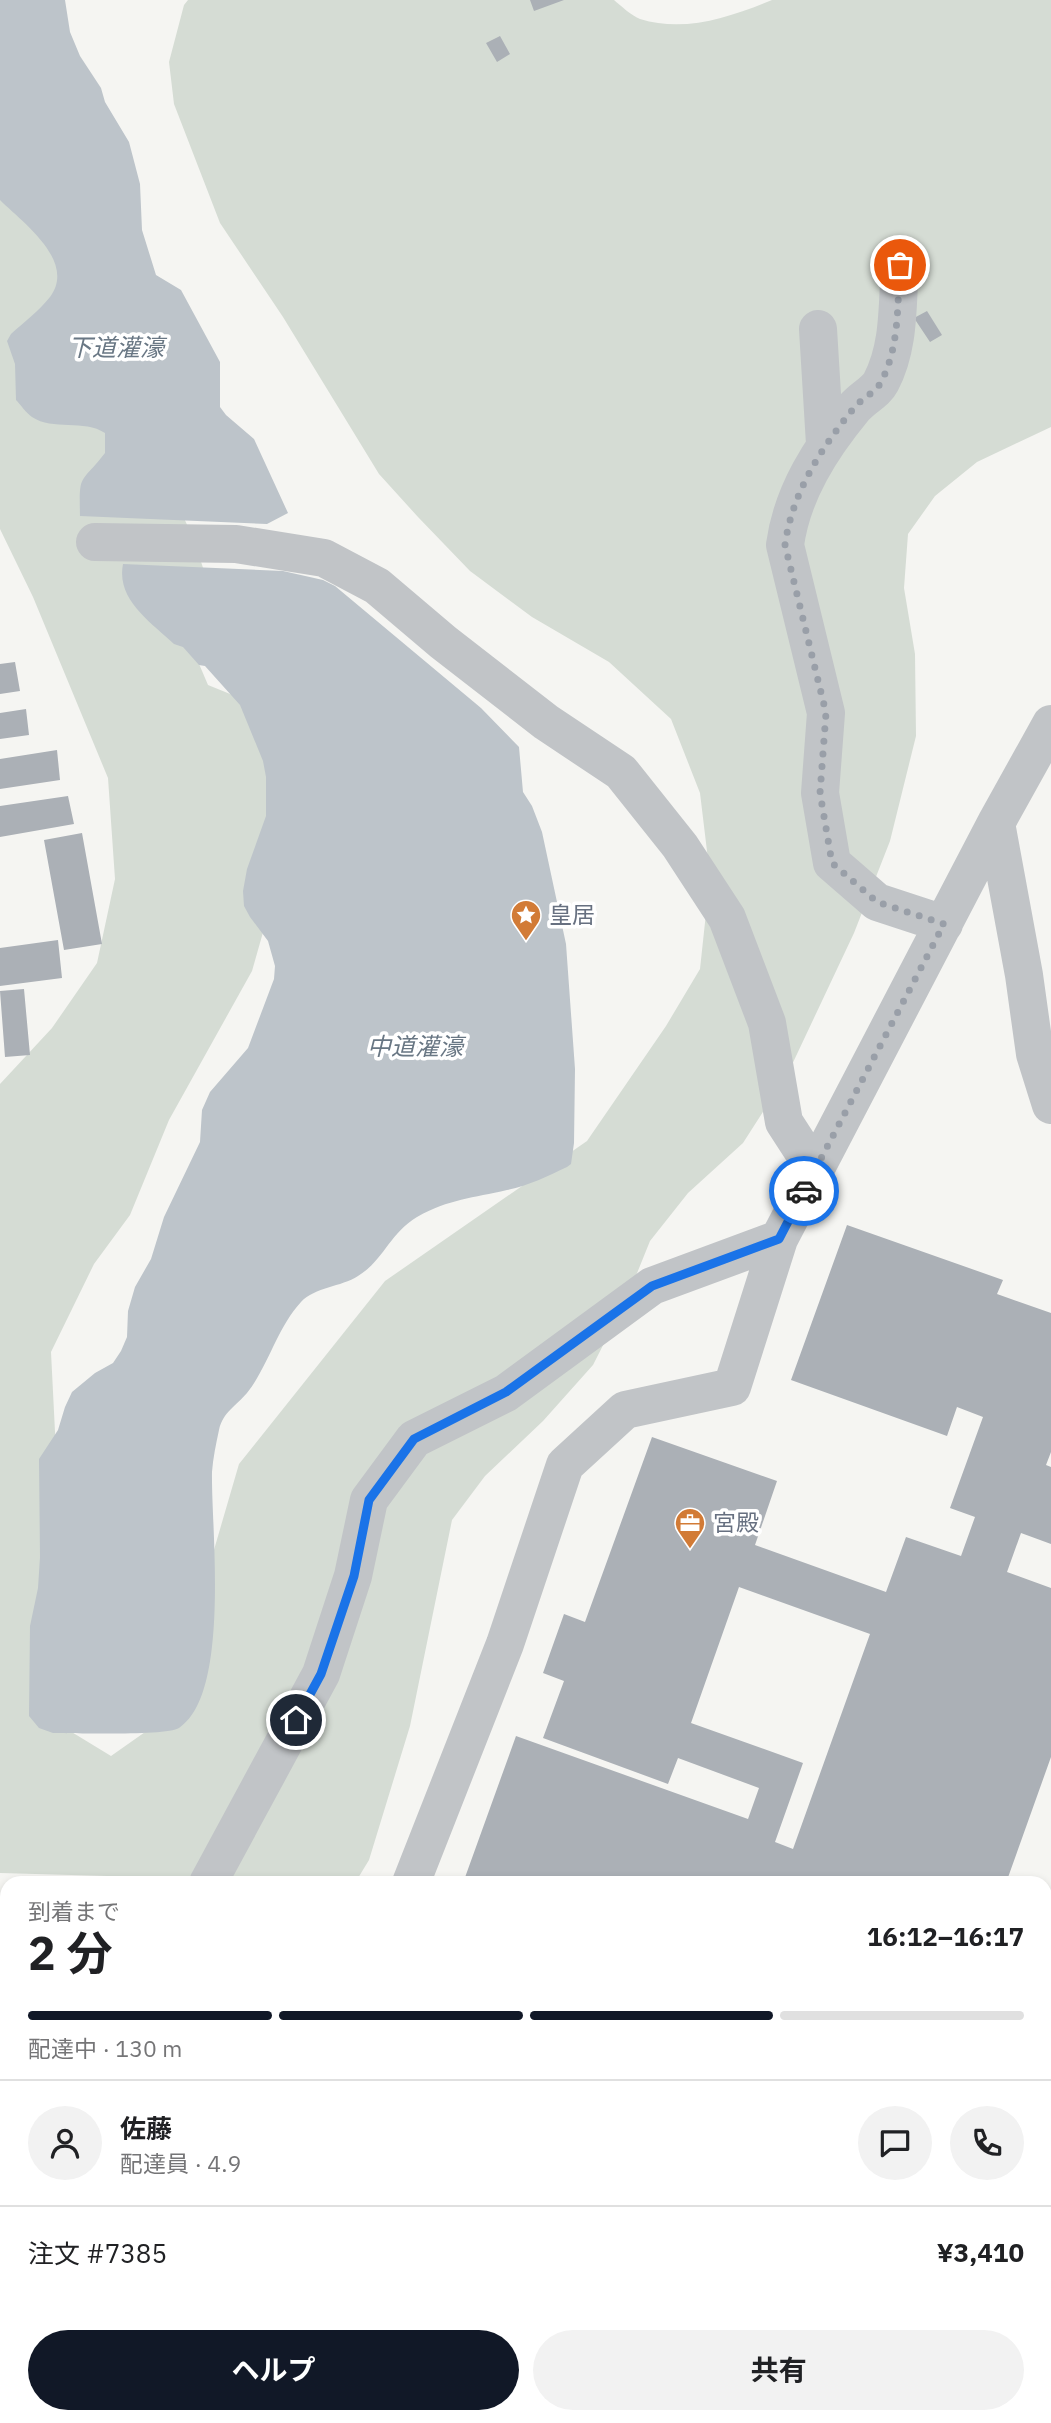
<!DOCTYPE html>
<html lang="ja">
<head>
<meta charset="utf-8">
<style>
  :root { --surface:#fff; --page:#f2f2f2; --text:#202124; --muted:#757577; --line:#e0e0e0; --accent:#111827 }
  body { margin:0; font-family:"IBM Plex Sans","Noto Sans JP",sans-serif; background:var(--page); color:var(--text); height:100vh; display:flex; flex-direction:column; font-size:26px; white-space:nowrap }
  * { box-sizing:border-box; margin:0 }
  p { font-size:23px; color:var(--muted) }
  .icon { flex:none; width:38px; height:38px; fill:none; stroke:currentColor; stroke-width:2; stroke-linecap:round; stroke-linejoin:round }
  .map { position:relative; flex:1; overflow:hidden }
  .panel { position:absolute; left:0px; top:1876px; width:1052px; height:548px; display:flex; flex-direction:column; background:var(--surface); border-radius:21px 21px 0 0; box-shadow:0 4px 10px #0003 }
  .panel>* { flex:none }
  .pin { position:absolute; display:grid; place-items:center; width:60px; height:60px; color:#fff; margin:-30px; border:4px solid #fff; border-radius:50%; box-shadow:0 2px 7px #0007 }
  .courier { position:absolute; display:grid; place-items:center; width:70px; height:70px; margin:-35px; border:5px solid #1a73e8; border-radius:50%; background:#fff; color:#222; box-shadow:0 2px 9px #0007 }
  .headline em { font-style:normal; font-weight:700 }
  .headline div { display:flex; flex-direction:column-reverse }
  .headline { display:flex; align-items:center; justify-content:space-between; height:119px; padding:0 28px }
  h1 { font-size:46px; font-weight:700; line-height:52px }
  .bar { display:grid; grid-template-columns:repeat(4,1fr); gap:10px 7px; align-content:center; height:84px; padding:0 28px }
  .bar i { height:9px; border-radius:5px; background:var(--line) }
  .bar .on { background:var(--accent) }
  .bar p { grid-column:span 4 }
  .line { display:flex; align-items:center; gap:18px; padding:0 28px; border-top:2px solid var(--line) }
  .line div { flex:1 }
  .round { display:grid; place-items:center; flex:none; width:74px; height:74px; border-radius:37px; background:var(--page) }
  .button { display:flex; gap:14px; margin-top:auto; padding:14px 28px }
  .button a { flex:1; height:80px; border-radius:42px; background:var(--accent); color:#fff; font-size:28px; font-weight:700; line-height:80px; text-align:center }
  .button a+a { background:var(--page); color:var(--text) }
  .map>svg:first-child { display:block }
</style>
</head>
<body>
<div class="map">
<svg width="1051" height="2423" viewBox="0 0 1051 2423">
  <rect width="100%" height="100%" fill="#f5f5f2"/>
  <path fill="#d5dcd4" d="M188 0H614C621 6 632 16 640 19 685 33 730 17 772 0H1051V427L977 462 935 496 908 534 904 588 915 654 916 736 890 841 854 933 789 1071 743 1143 688 1193 650 1241 627 1298 593 1365 543 1421 485 1476 452 1520 410 1726 369 1860 355 1883H181L178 1878 0 1873V1084L52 1028 97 963 115 879 108 778 33 597 0 529V116L194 540 216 608 188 638 208 685 267 709 277 883 252 971 169 1120 130 1215 94 1264 51 1352 70 1731 111 1756 165 1718 239 1464 385 1281 587 1141 666 1026 700 969 710 876 700 793 671 719 609 662 532 617 470 571 418 517 379 474 283 317 220 223 174 104 169 62 184 5Z
    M0 2001 7 2027V2167L0 2171Z
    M1045 2177 1051 2180V2423H209V2417H1045Z"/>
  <path fill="#bdc4ca" d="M0 0H65L70 32 80 56 101 88 105 102 129 142 140 184 142 230 156 275 181 290 220 362V407L226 415 254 439 288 513 267 524 80 516C79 472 80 485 105 453V433C84 419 53 431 32 417 26 413 21 405 16 400L15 364 7 341 11 334C24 322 39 311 50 297 77 261 22 222 0 200Z
    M123 564 283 571 323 580 335 586 481 708 519 747 523 792 532 806 542 832 566 944 575 1069 574 1143 571 1164 567 1167C548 1176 528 1186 507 1190 473 1198 449 1199 417 1217 389 1234 384 1260 358 1276 341 1287 315 1287 301 1302 277 1328 269 1365 247 1393 236 1406 223 1412 219 1430 216 1444 213 1458 212 1472 211 1529 231 1694 179 1728 167 1736 74 1733 53 1733L39 1728 29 1716 30 1626 38 1588 40 1557 39 1459 58 1430 65 1407 72 1392 95 1373 113 1363 121 1351 127 1337 128 1311 135 1287 151 1259 164 1217 200 1142 202 1110 210 1092 248 1048 274 979 275 966 268 941 250 917 244 906 243 891 247 869 266 816V777L263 761 240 705 205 666 199 665 183 647 174 644C151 622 116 600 123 564Z
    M0 2207H7V2417H96L97 2423H0Z"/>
  <path fill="#abb0b6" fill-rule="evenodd" d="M530 0H564L534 11Z
    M500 36 510 54 497 62 486 43Z
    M927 311 942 335 930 342 914 318Z
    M15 662 20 691 0 694V664Z
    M26 709 29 735 0 739V713Z
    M57 750 60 780 0 789V759Z
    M68 796 74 824 0 837V806Z
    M82 833 102 944 64 950 44 840Z
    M58 940 62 978 0 986V948Z
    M24 989 30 1055 5 1057 0 991Z
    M847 1225 1003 1280 997 1294 1051 1313V1452L1046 1465 1051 1467V1544L1021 1533 1007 1572 1051 1588V1757L1006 1883H463L516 1736 748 1819 759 1788 678 1758 668 1784 543 1738 564 1681 543 1673 564 1614 585 1622 652 1437 777 1481 755 1545 886 1592 906 1537 961 1556 975 1517 950 1508 983 1417 957 1407 947 1436 791 1380ZM739 1587 870 1634 793 1849 775 1842 803 1763 691 1723Z
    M1045 2070 1051 2073V2149L1045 2147Z"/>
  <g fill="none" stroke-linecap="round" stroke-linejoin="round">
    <path stroke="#c1c4c7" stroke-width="38" d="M900 265C897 304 900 346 881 382 876 392 862 398 854 408 821 448 792 493 785 545L826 713 820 793 832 863 877 902 944 924
      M818 329 825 444
      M95 542 236 544 324 558 377 586 443 642 546 722 621 772 680 846 727 918 767 1023 784 1122 815 1170
      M996 823 1024 975 1035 1054 1051 1105
      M208 1883 321 1674 353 1576 369 1500 414 1439 506 1393 652 1286 779 1239
      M411 1883 505 1644 565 1465 625 1410 732 1387 779 1239 996 823 1051 724
      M0 1981 7 1982"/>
  </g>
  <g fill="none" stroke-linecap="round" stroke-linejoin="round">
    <path stroke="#999fa8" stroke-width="7" stroke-dasharray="0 12.6" d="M804 1191 944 924 877 902 832 863 820 793 826 713 785 545C792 493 821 448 854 408 862 398 876 392 881 382 900 346 897 304 900 265"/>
    <path stroke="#1a73e8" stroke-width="9" d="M296 1720 321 1674 354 1576 369 1500 414 1439 506 1392 652 1286 779 1239 804 1191"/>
  </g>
  <defs>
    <g id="sight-pin" transform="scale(1.575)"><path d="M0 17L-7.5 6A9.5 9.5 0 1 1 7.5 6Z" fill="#d27b36" stroke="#fff"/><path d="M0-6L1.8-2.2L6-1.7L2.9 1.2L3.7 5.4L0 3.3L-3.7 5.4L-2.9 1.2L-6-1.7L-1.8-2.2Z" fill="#fff"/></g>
    <g id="office-pin" transform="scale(1.575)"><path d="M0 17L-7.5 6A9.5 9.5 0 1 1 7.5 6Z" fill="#d27b36" stroke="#fff"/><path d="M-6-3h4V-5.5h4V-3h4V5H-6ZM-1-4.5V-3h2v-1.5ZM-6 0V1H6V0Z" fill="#fff"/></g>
  </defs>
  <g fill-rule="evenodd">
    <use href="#sight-pin" x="526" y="915"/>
    <use href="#office-pin" x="690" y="1523"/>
  </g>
  <g text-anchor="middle" stroke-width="7" stroke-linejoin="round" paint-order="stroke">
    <g font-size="23" fill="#677080" stroke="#fff" text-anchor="start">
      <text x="549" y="923">皇居</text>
      <text x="713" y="1531">宮殿</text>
    </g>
    <g font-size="24" font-style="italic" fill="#697784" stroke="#fff">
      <text x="116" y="356">下道灌濠</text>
      <text x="415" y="1055">中道灌濠</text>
    </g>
  </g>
</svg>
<div class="pin" style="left:900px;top:265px;background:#ea580c"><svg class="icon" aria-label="bag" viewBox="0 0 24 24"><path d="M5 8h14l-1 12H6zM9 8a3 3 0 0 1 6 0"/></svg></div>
<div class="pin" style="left:296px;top:1720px;background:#1f2937"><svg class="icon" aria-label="home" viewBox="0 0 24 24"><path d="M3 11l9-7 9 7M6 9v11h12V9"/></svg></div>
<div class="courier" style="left:804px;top:1191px"><svg class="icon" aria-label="car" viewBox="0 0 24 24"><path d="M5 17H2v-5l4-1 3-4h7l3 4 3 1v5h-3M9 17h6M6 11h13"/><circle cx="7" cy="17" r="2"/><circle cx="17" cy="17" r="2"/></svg></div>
<section class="panel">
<div class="headline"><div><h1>2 分</h1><p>到着まで</p></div><em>16:12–16:17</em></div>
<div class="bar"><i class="on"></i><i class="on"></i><i class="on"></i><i></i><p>配達中 · 130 m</p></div>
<div class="line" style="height:126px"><a class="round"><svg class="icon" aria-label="person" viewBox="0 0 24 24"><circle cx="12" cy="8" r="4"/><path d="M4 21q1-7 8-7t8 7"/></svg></a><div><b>佐藤</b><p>配達員 · 4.9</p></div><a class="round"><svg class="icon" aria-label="chat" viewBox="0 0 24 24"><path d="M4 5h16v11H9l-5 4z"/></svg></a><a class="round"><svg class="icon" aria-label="phone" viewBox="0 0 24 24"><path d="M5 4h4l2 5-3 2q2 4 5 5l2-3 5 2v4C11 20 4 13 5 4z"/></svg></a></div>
<div class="line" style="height:91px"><div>注文 #7385</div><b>¥3,410</b></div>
<div class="button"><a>ヘルプ</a><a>共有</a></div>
</section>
</div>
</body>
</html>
